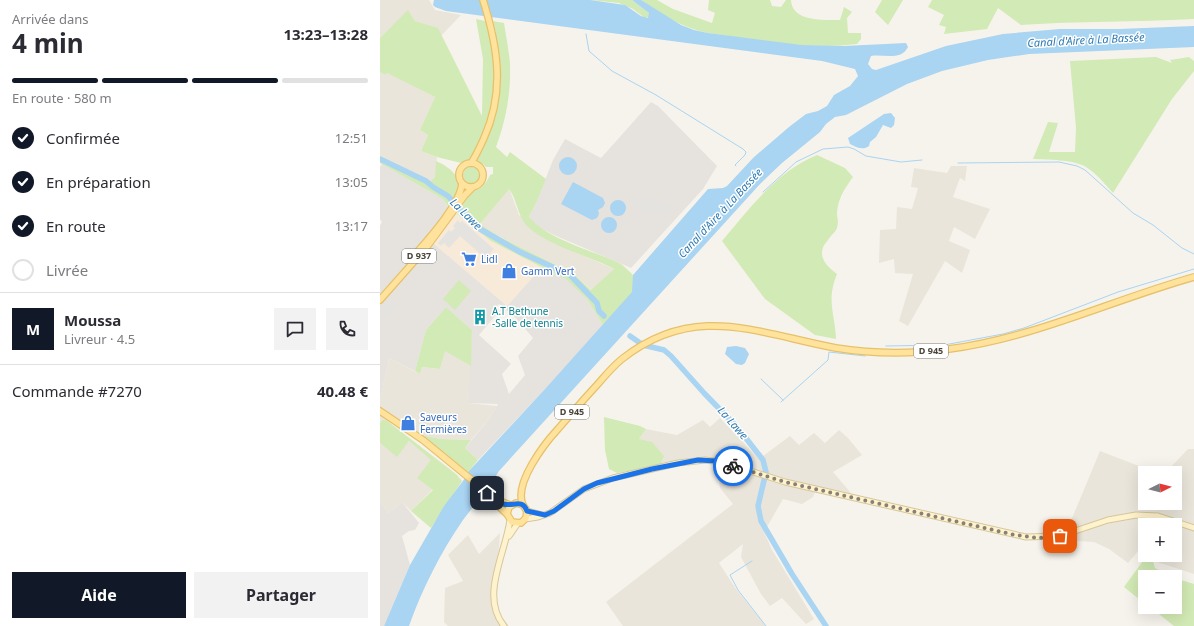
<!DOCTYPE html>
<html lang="fr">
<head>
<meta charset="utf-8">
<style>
  :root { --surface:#fff; --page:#f2f2f3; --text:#2b2b33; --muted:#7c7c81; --line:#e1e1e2; --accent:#111827 }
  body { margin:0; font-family:"Noto Sans",sans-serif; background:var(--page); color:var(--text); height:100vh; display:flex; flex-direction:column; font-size:15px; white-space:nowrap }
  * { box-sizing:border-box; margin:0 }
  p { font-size:13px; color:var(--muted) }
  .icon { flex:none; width:22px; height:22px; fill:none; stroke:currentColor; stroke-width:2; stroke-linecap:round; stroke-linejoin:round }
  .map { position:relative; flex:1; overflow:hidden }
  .sheet { display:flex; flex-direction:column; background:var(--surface); width:380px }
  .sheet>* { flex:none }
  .needle { width:26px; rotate:84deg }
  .controls { position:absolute; left:758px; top:466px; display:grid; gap:8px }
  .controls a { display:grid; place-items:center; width:44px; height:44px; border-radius:0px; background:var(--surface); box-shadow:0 4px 16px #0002; font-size:20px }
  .pin { position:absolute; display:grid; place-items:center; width:34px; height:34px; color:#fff; margin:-17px; border-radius:8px; box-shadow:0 2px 6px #0006 }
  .courier { position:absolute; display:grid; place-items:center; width:40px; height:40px; margin:-20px; border:3px solid #1a73e8; border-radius:50%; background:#fff; color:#222; box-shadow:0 1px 5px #0007 }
  .head em { font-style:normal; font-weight:700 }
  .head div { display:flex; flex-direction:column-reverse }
  .head { display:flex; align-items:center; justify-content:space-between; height:68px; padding:0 12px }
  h1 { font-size:26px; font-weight:700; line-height:30px }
  .bar { display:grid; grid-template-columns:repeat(4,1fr); gap:6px 4px; align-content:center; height:48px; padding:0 12px }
  .bar i { height:5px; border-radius:3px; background:var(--line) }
  .bar .on { background:var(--accent) }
  .bar p { grid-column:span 4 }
  .line { display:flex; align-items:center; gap:10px; padding:0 12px; border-top:1px solid var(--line) }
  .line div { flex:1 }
  .round { display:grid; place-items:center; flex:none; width:42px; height:42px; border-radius:0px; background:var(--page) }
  ol { padding:0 12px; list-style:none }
  li { display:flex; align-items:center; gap:12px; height:44px }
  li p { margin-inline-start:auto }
  li .icon { padding:4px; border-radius:50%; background:var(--accent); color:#fff; stroke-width:4 }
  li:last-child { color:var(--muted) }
  li i { width:22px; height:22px; border:2px solid var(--line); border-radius:50% }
  .primary-button { display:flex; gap:8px; margin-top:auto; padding:8px 12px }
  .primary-button a { flex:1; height:46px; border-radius:0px; background:var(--accent); color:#fff; font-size:16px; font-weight:700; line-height:46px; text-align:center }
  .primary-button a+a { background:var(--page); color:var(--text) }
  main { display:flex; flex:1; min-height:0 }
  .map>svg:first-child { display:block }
</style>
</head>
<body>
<main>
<section class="sheet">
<div class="head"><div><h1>4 min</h1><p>Arrivée dans</p></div><em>13:23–13:28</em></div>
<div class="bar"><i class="on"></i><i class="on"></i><i class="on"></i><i></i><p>En route · 580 m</p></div>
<ol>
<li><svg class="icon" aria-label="check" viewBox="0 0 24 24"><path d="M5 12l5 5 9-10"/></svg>Confirmée<p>12:51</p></li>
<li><svg class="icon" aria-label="check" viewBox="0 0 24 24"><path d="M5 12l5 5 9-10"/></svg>En préparation<p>13:05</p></li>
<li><svg class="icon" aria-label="check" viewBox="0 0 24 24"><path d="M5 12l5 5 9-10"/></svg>En route<p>13:17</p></li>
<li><i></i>Livrée</li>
</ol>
<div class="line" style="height:72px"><b class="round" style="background:var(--accent);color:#fff">M</b><div><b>Moussa</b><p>Livreur · 4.5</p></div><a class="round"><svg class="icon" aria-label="chat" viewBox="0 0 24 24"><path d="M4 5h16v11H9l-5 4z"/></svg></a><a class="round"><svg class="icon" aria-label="phone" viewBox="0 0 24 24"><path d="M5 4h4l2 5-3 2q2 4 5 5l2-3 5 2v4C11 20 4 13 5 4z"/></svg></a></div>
<div class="line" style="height:52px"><div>Commande #7270</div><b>40.48 €</b></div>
<div class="primary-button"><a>Aide</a><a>Partager</a></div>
</section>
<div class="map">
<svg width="814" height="626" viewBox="0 0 814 626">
  <rect width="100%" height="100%" fill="#f6f3ec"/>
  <path fill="#eae5da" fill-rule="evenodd" d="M0 0H49L55 10 81 15 61 36 57 28 35 21 28 11 0 38Z
    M0 72 5 75 6 72 55 97 40 130 48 135 41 151 57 157 55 177 51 182 0 156Z
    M571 166H587L585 181 580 178 573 197 610 209 595 239 574 227 569 241 590 250 582 273 565 261 528 326 519 321 533 274 515 273 514 259 499 263 500 230 516 229 517 207 532 209 538 188 531 187 534 168 567 173Z
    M129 188 139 215 188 249 234 269 212 290 194 274 120 237 100 224Z
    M65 350 91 366 88 403 117 406 110 418 91 440 61 439 40 435 15 419 2 420 0 423V401L9 358 40 374 42 367 60 369Z
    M340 418 379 459 410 436 419 445 434 433 445 443 459 430 468 438 482 455 453 472 471 493 435 492 433 497 422 504 403 499 384 532 392 550 434 619 426 624 402 598 390 606 381 594 361 557 363 544 339 563 356 589 386 626H243L226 602 353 504 340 488 338 471 339 466 327 457 280 465 259 439 266 429 297 435 323 420 330 427Z
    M29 441 52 460 53 489 31 511 22 502 8 513 0 501V443L17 456Z
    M808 449H814V574L765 558 759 550 748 563 729 549 714 542 683 540 720 451 777 473H765V503H795V473H785ZM765 525H795V555H765Z
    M120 533 115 604 120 615 129 626H68L64 622 65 588 83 581 68 555 88 535 99 554Z"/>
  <path fill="#f7ead8" d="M71 212 77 214 111 241 162 267 127 306 54 244 48 242Z"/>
  <path fill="#e6e2dd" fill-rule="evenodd" d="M271 102 278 106 337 166 323 189 251 268 174 235 155 225 149 217 157 201 173 160 185 139 221 158Z
    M2 164 63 199 71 212 48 242 54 244 127 306 162 267 187 280 199 290 207 299 223 325 165 389 98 460 85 448 110 418 118 404 88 403 92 330 66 307 46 330 35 371 9 358 0 401V226L2 222 0 219V167ZM119 304 135 317 153 338 138 356 145 375 129 394 122 374 131 364 99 335 119 311 115 308Z
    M0 501 8 513 22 502 39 523 35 530 29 531 22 536 30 565 4 626H0Z"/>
  <path fill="#d2eab5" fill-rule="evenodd" d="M210 0H252L269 13V17L265 18 253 9 239 3Z
    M261 0H277L293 9 332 23 335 13 328 10 329 0H390L392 6 401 7 406 0H411C412 22 444 20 460 20L464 7 472 12 467 18 468 33H481V39L477 44C427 50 376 40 328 33 303 28 281 15 261 0Z
    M502 0H523L508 25 495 12Z
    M552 0H814V19C756 22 698 21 641 25L618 8 607 29 564 34 566 27 559 25 564 15 548 7Z
    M28 10 35 21 58 28 102 116 103 59 96 19 105 21 109 33 116 32 113 21 124 23C126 37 129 50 130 64 131 93 126 120 116 147L127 157 130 152 166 179 157 201 149 217C168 240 215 251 241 264 245 267 249 271 253 275V292L223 325 207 299 187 280 111 241 77 214 91 192C102 189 105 185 110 175L113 174V167H106L103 164 88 160 82 163 77 162 57 157 41 151 48 135 40 130 55 97 7 73 5 75 0 72V38ZM129 189C137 199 137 214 146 225 165 245 210 256 234 269L211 290 194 274 120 237 100 224Z
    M776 57 792 63 790 60 809 57 814 61V71L792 99 733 193C725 184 717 174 706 167 693 159 668 160 653 159L668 122 678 123 669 152H695L696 128 690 61Z
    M437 155 465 168 473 177C465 188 458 198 457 213 457 218 459 222 457 228 455 233 451 235 448 240 435 254 445 265 457 274 446 301 455 313 456 339L435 335 385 299 342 241C369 209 397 171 437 155Z
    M0 156 51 181 55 177 56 161C69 167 79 174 80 189L69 208 63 199 0 163Z
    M83 175a9 9 0 1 1 18 0a9 9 0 1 1-18 0Z
    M79 280 91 291 75 310 63 299Z
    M66 307 92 330 91 366 65 351 60 369 42 367 40 374 35 371 46 330Z
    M224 417 260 426 266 429 259 439 272 442 284 456 280 465 237 473 229 469 225 450Z
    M2 420H6L76 474 82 481 51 528 31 511 53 490 37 478 51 460 29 441 17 457 0 443V423Z
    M40 435 61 439 91 440 85 448 98 460 88 472Z
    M765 558 773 561 775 568 793 577H765V604L744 587Z
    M795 578 814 584V626H794L770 607H795Z"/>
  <path fill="#e5e3e0" d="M265 194 273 202 281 201 289 211 284 217 274 210 270 211 266 215 255 205Z
    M78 220 80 223 82 221 114 249 105 258 80 236 69 248 64 243 61 246 58 243 69 230 71 232 75 228 73 226Z
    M10 300 17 306 6 320 0 315V311Z"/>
  <path fill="#a9d4f2" d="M54 0H210L245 5 261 16 268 18 269 13 252 0H261L301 25 314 30 328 33 422 45 464 46 526 43 528 47C521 61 504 54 491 56L488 64 492 69 496 70 566 46 623 34 680 29H739L814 26V47L649 54 608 60 562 71 527 84 466 115 455 117 446 124 440 132 402 163 380 184 119 471C109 488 95 504 83 520 61 552 42 589 29 626H4L30 565 64 506 89 473 88 472 165 389 252 292 253 275 328 189 343 188 347 186 374 157 409 127 426 114 438 111 447 106 454 95 470 86 478 76 475 69 442 61 66 11 55 7 53 5Z
    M511 113 515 118 514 125 511 128 503 125 496 137 490 142 489 146C483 151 476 147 470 144L468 138 504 114Z
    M179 166a9 9 0 1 1 18 0a9 9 0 1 1-18 0Z
    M193 182 223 198 225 203 223 207 218 210 219 214 217 218 212 220 181 204Z
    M230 208a8 8 0 1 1 16 0a8 8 0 1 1-16 0Z
    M221 225a8 8 0 1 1 16 0a8 8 0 1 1-16 0Z
    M356 346 365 348 369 354 365 363 362 365 356 364 345 354 347 347Z"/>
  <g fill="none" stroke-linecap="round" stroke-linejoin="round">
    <path stroke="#a9d4f2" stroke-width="1" d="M206 34 209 51 232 71 276 95 363 149 366 152 365 155 355 165 356 166
      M578 163 679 162 697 166 705 170 753 213 773 225 802 248 814 254
      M383 192 416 162 443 149 468 147 474 149 486 156 521 162 542 160
      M506 346 564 345 623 334 644 328 738 292 814 269
      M381 379 403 400
      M401 402 448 360 449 352 485 356
      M372 561 350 575 358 590 386 626"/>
    <path stroke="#a9d4f2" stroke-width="5.5" d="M0 159 46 181 53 187 68 196 91 222 100 229 140 252 190 275 217 303 219 311 224 316
      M250 336 263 345 284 350 291 356 324 393 358 428 383 460 386 472 378 506 381 521 412 574 446 626"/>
    <g stroke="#d6c79b" stroke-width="7">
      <path id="secondary" d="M147 511 162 515
        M145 519 158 517 170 513 204 489 233 478 298 463 325 460 342 462 405 482 646 537 680 536 728 520 756 515 778 516 814 528
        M129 536 138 523
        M124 626C100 596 125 555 130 520"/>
    </g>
    <g stroke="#e6c16a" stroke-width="8">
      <path id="primary" d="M79 175a12 12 0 1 1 24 0a12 12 0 1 1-24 0Z
        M91 163C96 156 100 147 104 138 125 92 118 47 103 0
        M32 258C46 242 81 204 82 183
        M0 300 46 248 85 195 93 187
        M0 411 43 440 115 499 130 505
        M114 502 127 514
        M143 505 136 503 129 507 127 514 132 522 141 523 146 518 147 511C146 509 144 507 143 505 133 484 165 443 178 429 191 414 204 399 217 385 225 376 232 367 242 359 315 302 376 333 456 348 493 354 532 354 569 349 654 338 732 300 814 277"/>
    </g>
    <use href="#secondary" stroke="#fff3cd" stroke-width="5"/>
    <use href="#primary" stroke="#ffe39c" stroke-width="5.5"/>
  </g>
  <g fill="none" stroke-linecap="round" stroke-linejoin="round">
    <path stroke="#878178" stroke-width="4" stroke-dasharray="0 7.2" d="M353 466 405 482 635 535 658 538 680 536"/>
    <path stroke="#1a73e8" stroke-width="5" d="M107 493C112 497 117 501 123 504 133 507 142 498 147 511L165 515 174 511 204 489 217 483 272 469 318 460 337 461 353 466"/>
  </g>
  <defs>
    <g id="supermarket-bare" transform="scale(1.2)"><path d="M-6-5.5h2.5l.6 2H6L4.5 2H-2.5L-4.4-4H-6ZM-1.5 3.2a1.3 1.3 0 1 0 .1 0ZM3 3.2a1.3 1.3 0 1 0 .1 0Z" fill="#3f7fe0" stroke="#fff" stroke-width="2.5" paint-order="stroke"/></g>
    <g id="shop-bare" transform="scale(1.2)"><path d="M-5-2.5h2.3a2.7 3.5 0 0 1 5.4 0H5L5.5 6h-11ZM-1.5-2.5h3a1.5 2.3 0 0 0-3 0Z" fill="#3f7fe0" stroke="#fff" stroke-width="2.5" paint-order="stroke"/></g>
    <g id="building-bare" transform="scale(1.2)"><path d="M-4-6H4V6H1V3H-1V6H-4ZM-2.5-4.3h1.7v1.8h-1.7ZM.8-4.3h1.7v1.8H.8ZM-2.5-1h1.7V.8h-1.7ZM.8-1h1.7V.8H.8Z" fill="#0f9aa8" stroke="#fff" stroke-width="2.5" paint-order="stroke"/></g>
  </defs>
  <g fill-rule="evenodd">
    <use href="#supermarket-bare" x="89" y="259"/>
    <use href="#shop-bare" x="129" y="271"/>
    <use href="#building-bare" x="100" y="317"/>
    <use href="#shop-bare" x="28" y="423"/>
  </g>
  <g text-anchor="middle" stroke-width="3" stroke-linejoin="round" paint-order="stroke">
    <g fill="#fff" stroke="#817c74" stroke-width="1">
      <rect x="22" y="249" width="34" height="14" rx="3"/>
      <rect x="534" y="344" width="34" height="14" rx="3"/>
      <rect x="175" y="405" width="34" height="14" rx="3"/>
    </g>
    <g font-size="9" font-weight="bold" fill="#4b4439">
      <text x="39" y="259">D 937</text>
      <text x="551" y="354">D 945</text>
      <text x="192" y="415">D 945</text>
    </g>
    <g font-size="10" fill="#366cbe" stroke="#fff" text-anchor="start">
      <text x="101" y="263">Lidl</text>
      <text x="141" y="275">Gamm Vert</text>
      <text x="40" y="421">Saveurs<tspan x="40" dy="12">Fermières</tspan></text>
    </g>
    <g font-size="10" fill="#0d838f" stroke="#fff" text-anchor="start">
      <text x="112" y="315">A.T Bethune<tspan x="112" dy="12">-Salle de tennis</tspan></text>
    </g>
    <g font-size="11" font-style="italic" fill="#2e7ab2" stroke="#fff">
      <text transform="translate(706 40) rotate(-3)" y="4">Canal d'Aire à La Bassée</text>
      <text transform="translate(340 213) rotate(-47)" y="4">Canal d'Aire à La Bassée</text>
      <text transform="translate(86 214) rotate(45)" y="4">La Lawe</text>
      <text transform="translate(353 423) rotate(49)" y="4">La Lawe</text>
    </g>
  </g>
</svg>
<div class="controls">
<a><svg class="needle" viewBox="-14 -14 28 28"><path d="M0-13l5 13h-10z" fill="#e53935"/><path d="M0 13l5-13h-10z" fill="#7c7c81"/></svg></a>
<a>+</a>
<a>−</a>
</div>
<div class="pin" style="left:680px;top:536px;background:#ea580c"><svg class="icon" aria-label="bag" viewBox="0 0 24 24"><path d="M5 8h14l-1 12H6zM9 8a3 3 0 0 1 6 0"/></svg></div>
<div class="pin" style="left:107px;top:493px;background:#1f2937"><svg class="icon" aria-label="home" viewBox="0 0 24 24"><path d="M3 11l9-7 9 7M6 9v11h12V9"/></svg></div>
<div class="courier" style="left:353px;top:466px"><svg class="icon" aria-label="bike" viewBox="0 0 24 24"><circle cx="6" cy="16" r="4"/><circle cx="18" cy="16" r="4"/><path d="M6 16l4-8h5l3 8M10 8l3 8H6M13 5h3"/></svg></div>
</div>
</main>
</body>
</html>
